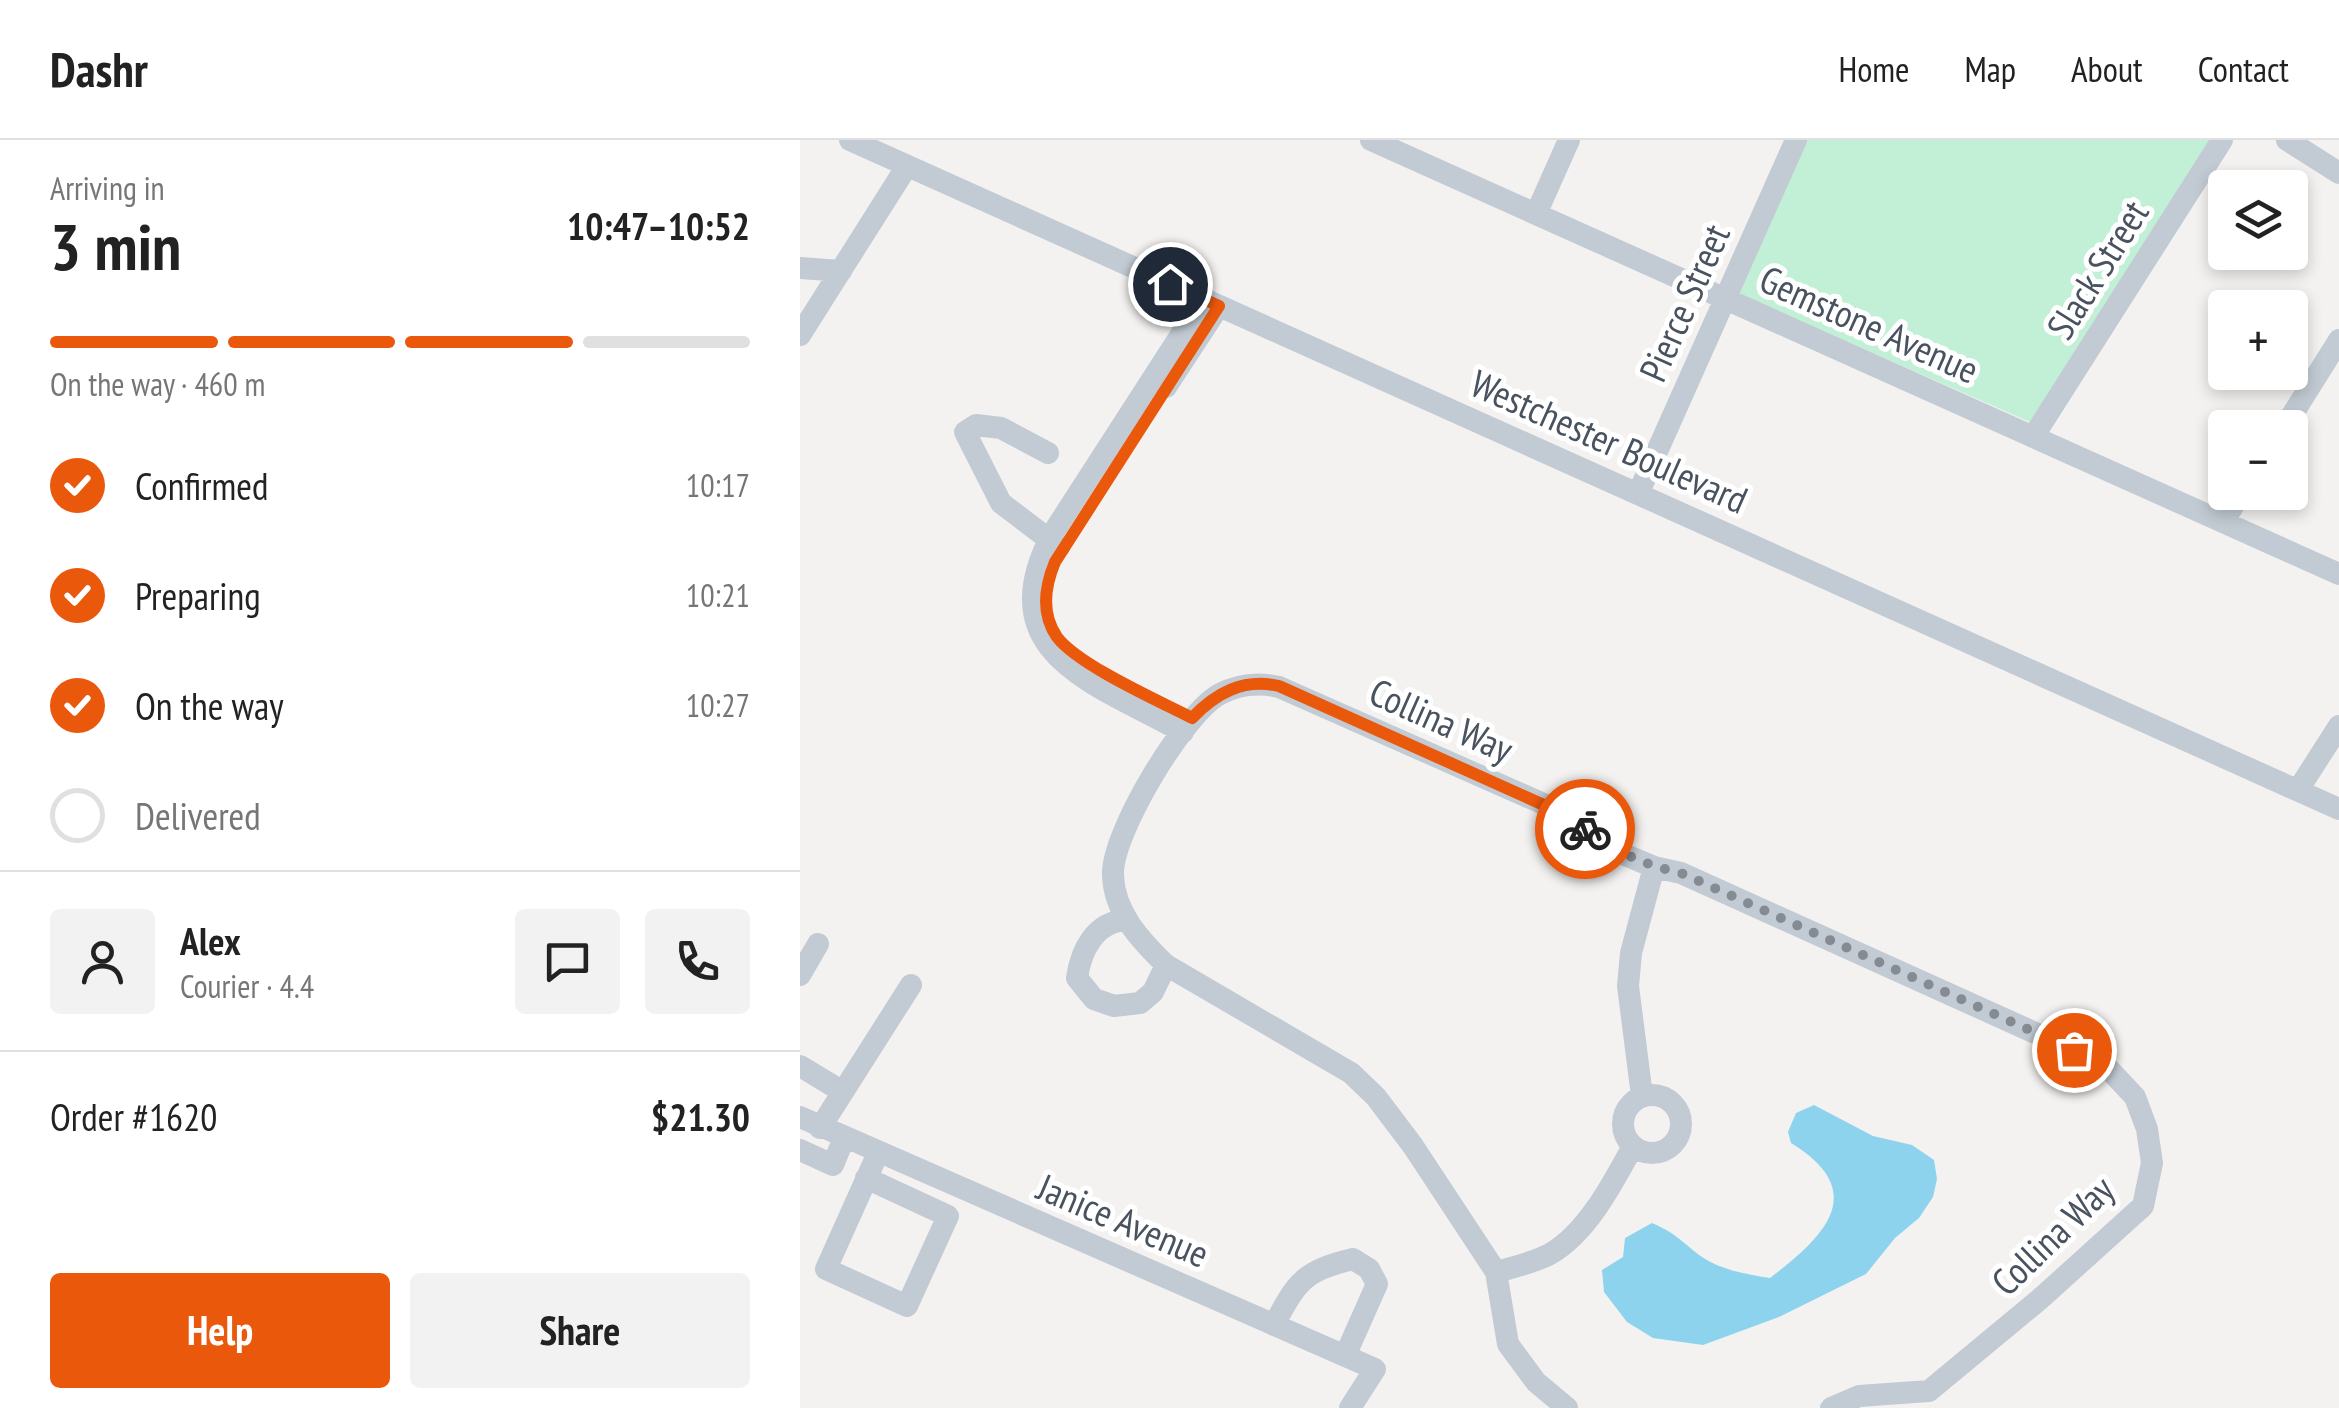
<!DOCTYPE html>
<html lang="en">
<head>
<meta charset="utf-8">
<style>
  :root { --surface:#fff; --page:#f2f2f2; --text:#222; --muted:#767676; --line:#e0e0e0; --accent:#ea580c }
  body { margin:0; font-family:"PT Sans Narrow",sans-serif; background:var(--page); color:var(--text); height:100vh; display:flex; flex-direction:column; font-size:38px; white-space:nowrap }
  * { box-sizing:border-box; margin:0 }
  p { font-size:32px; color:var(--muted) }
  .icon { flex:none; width:55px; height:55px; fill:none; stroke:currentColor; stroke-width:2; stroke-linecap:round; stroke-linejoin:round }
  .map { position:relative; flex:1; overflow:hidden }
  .sheet { display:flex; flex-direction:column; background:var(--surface); width:800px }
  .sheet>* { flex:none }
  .fabs { position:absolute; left:1408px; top:30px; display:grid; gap:20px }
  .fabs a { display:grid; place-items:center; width:100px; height:100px; border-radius:10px; background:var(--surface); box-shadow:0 5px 15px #0003; font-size:50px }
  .pin { position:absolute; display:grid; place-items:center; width:85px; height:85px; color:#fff; margin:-42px; border:5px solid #fff; border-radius:50%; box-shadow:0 2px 10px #0007 }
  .courier { position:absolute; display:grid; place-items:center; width:100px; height:100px; margin:-50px; border:8px solid #ea580c; border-radius:50%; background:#fff; color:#222; box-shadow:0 2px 12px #0007 }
  .headline em { font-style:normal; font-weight:700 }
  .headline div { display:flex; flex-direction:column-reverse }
  .headline { display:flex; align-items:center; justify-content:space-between; height:170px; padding:0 50px }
  h1 { font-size:65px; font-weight:700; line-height:75px }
  .bar { display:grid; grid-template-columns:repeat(4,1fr); gap:15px 10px; align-content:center; height:120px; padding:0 50px }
  .bar i { height:12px; border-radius:8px; background:var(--line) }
  .bar .active { background:var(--accent) }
  .bar p { grid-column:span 4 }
  .line { display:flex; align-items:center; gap:25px; padding:0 50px; border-top:2px solid var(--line) }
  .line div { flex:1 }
  .round { display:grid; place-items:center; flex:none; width:105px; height:105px; border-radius:10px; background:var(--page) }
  ol { padding:0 50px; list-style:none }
  li { display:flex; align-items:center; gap:30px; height:110px }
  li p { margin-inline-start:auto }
  li .icon { padding:10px; border-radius:50%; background:var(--accent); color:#fff; stroke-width:4 }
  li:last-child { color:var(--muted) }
  li i { width:55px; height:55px; border:5px solid var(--line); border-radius:50% }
  .action { display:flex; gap:20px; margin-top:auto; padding:20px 50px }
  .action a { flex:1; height:115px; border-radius:10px; background:var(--accent); color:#fff; font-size:40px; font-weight:700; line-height:115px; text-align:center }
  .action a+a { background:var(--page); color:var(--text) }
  header { display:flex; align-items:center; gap:60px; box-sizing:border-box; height:140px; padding:0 50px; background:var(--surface); border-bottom:2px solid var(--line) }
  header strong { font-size:48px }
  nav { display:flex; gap:55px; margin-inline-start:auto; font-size:35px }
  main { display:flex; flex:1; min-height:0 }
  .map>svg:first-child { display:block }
</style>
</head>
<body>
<header>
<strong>Dashr</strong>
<nav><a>Home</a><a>Map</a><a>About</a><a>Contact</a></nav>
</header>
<main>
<section class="sheet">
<div class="headline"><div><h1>3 min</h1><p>Arriving in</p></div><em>10:47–10:52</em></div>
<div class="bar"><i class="active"></i><i class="active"></i><i class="active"></i><i></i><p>On the way · 460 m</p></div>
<ol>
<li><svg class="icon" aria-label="check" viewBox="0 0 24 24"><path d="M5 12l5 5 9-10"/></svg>Confirmed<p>10:17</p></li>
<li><svg class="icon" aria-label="check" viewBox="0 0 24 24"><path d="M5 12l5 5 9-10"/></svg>Preparing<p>10:21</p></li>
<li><svg class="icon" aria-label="check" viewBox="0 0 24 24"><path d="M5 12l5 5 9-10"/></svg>On the way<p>10:27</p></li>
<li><i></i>Delivered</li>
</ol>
<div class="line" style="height:180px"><a class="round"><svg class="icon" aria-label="person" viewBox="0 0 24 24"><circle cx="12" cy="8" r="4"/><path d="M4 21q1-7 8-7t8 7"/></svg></a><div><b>Alex</b><p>Courier · 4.4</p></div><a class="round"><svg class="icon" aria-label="chat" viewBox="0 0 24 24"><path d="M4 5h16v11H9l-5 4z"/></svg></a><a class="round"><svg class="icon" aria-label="phone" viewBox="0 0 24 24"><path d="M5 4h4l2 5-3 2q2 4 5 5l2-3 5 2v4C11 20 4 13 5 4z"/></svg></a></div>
<div class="line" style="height:130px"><div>Order #1620</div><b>$21.30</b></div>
<div class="action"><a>Help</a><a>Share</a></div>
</section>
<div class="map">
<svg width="1539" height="1268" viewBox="0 0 1539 1268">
  <rect width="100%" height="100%" fill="#f4f2f1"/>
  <path fill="#c1f0d6" d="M1004 0H1410L1230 282 936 153Z"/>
  <path fill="#8ed3ed" d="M1014 965 1073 996 1112 1005 1134 1020 1137 1039 1133 1057 1119 1078 1095 1098 1066 1134 979 1177 903 1205 853 1198 827 1182 804 1152 802 1130 823 1117 825 1098 852 1083C875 1093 880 1100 899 1115 920 1130 945 1134 970 1138 1024 1097 1071 1052 991 1003L988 992 996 973Z"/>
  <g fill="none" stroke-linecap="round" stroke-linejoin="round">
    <path stroke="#c2cbd3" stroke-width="22" d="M50 0 1539 669
      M571 0 1539 434
      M1487 0 1539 33
      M736 74 769 0
      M0 128 41 131
      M0 195 107 26
      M366 247 419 166
      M1484 288 1539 200
      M1233 297 1422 0
      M248 313 201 288 176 285 165 292 201 363 259 407
      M838 354 996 0
      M1423 382 1442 352
      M383 592C298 544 189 515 251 396L404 159
      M1498 650 1539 586
      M326 780C295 782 281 810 277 838L294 859 314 866 340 863 353 852 366 825
      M0 835 18 804
      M0 926 43 952
      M823 984a29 29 0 1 1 58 0a29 29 0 1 1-58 0Z
      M842 956 828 846 831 813 854 727
      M0 977 575 1229 550 1268
      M20 988 111 845
      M0 1010 33 1025 44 998
      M66 1038 148 1076 107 1166 26 1129 78 1013
      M696 1132C714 1127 733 1123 750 1114 787 1093 813 1043 833 1006
      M474 1185C497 1141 504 1131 553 1119L569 1129 577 1144 545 1216
      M767 1268 736 1242 708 1204 696 1132 613 1006 576 957 551 933 366 825C340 800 314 772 313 735 311 694 384 573 420 554 439 544 458 542 479 547L755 669 823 714 854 727 881 733 1304 924 1335 957 1347 989 1352 1023 1343 1066 1240 1159 1129 1251 1059 1256 1031 1268"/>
  </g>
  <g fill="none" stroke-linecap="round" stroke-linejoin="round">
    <path stroke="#858b92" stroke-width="10" stroke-dasharray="0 18" d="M785 689C815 712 845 725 881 733L1274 910"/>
    <path stroke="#ea580c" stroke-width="12" d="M370 144 419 166 255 422C245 446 241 474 257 497 278 525 359 561 392 578 416 553 443 538 479 546L755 670 785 689"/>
  </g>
  <g text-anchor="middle" stroke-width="10" stroke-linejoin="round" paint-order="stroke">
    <g font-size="38" fill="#49535f" stroke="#fff">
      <text transform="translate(1298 130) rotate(-58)" y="13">Slack Street</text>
      <text transform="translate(885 163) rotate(-66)" y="13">Pierce Street</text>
      <text transform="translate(1069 185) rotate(24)" y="13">Gemstone Avenue</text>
      <text transform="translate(809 302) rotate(24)" y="13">Westchester Boulevard</text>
      <text transform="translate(641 581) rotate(24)" y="13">Collina Way</text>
      <text transform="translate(323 1081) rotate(23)" y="13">Janice Avenue</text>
      <text transform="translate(1253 1096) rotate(-44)" y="13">Collina Way</text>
    </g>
  </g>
</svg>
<div class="fabs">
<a><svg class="icon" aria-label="layers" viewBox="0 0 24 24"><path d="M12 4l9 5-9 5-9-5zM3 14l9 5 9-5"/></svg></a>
<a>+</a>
<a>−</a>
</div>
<div class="pin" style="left:1274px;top:910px;background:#ea580c"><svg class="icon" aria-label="bag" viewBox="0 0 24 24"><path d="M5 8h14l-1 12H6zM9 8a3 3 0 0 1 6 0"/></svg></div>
<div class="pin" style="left:370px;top:144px;background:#1f2937"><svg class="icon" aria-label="home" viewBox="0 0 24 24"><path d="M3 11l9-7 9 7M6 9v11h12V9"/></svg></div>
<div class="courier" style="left:785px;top:689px"><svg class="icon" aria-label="bike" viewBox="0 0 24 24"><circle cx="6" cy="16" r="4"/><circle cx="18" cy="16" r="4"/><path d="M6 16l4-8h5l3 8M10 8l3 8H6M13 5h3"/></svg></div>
</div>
</main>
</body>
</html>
